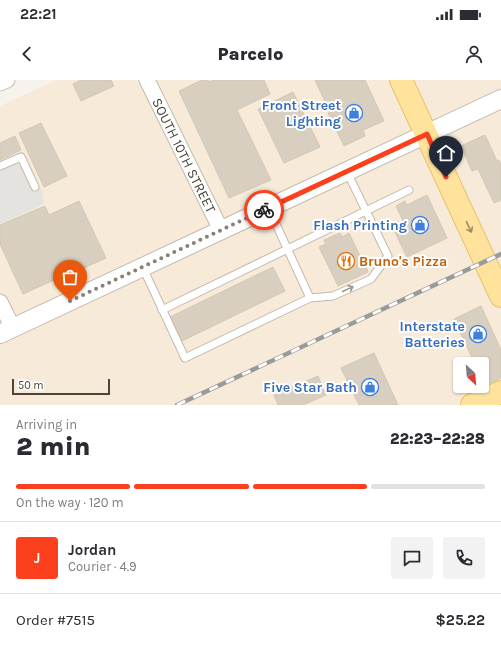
<!DOCTYPE html>
<html lang="en">
<head>
<meta charset="utf-8">
<style>
  :root { --surface:#fff; --page:#f2f2f3; --text:#2b2b33; --muted:#7c7c81; --line:#e1e1e2; --accent:#fc3f1d }
  body { margin:0; font-family:Karla,sans-serif; background:var(--page); color:var(--text); height:100vh; display:flex; flex-direction:column; font-size:15px; white-space:nowrap }
  * { box-sizing:border-box; margin:0 }
  p { font-size:13px; color:var(--muted) }
  .icon { flex:none; width:22px; height:22px; fill:none; stroke:currentColor; stroke-width:2; stroke-linecap:round; stroke-linejoin:round }
  .map { position:relative; height:325px; overflow:hidden }
  .drawer { display:flex; flex-direction:column; background:var(--surface); flex:1 }
  .drawer>* { flex:none }
  .needle { width:26px; rotate:154deg }
  .fabs { position:absolute; left:453px; top:277px; display:grid; gap:8px }
  .fabs a { display:grid; place-items:center; width:36px; height:36px; border-radius:4px; background:var(--surface); box-shadow:0 1px 3px #0004; font-size:20px }
  .scale { position:absolute; left:12px; bottom:10px; width:98px; box-sizing:border-box; padding-left:4px; border:2px solid #4b4439; border-top:0; font-size:11px; line-height:14px; white-space:nowrap; color:#4b4439; -webkit-text-stroke:3px #fff; paint-order:stroke }
  .pin { position:absolute; display:grid; place-items:center; width:34px; height:34px; color:#fff; margin:-41px -17px; border-radius:50% 50% 50% 0; rotate:-45deg; box-shadow:0 0 4px #0007 }
  .pin .icon { rotate:45deg }
  .courier { position:absolute; display:grid; place-items:center; width:40px; height:40px; margin:-20px; border:3px solid #fc3f1d; border-radius:50%; background:#fff; color:#222; box-shadow:0 1px 5px #0007 }
  .head em { font-style:normal; font-weight:800 }
  .head div { display:flex; flex-direction:column-reverse }
  .head { display:flex; align-items:center; justify-content:space-between; height:68px; padding:0 16px }
  h1 { font-size:26px; font-weight:800; line-height:30px }
  .bar { display:grid; grid-template-columns:repeat(4,1fr); gap:6px 4px; align-content:center; height:48px; padding:0 16px }
  .bar i { height:5px; border-radius:3px; background:var(--line) }
  .bar .on { background:var(--accent) }
  .bar p { grid-column:span 4 }
  .line { display:flex; align-items:center; gap:10px; padding:0 16px; border-top:1px solid var(--line) }
  .line div { flex:1 }
  .round { display:grid; place-items:center; flex:none; width:42px; height:42px; border-radius:4px; background:var(--page) }
  .status { display:flex; justify-content:space-between; align-items:center; height:28px; padding:0 20px; background:var(--surface); direction:ltr }
  .status svg { height:11px; fill:currentColor }
  header { display:flex; justify-content:space-between; align-items:center; height:52px; padding:0 16px; background:var(--surface); font-size:18px; font-weight:800 }
  .map>svg:first-child { display:block }
</style>
</head>
<body>
<div class="status"><b>22:21</b><svg viewBox="0 0 49 12"><path d="M0 12V9h3v3zM5 12V6h3v6zM10 12V3h3v9zM15 12V0h3v12zM26 1h20v11H26zM47 4h2v5h-2z"/></svg></div>
<header><svg class="icon" aria-label="back" viewBox="0 0 24 24"><path d="M15 5l-7 7 7 7"/></svg>Parcelo<svg class="icon" aria-label="person" viewBox="0 0 24 24"><circle cx="12" cy="8" r="4"/><path d="M4 21q1-7 8-7t8 7"/></svg></header>
<div class="map">
<svg width="501" height="325" viewBox="0 0 501 325">
  <rect width="100%" height="100%" fill="#f6f3ec"/>
  <path fill="#f7ead8" fill-rule="evenodd" d="M56 0H501V325H0V26ZM460 284H482V306H460Z"/>
  <path fill="#e5e3e0" d="M23 72 43 114 44 124 0 144V83Z"/>
  <path fill="#d8cfc1" stroke="#d3c7b4" d="M81 0H111L114 6 81 21 73 4Z
    M202 0H208L209 2 214 0H264L270 14 237 30 271 100 229 118 179 11Z
    M315 0H365L384 41 363 50 365 56 344 66 328 33 330 32Z
    M293 12 320 67 284 83 258 29Z
    M41 43 67 96 44 107 19 53Z
    M485 55 497 81 499 80 501 85V120L494 123 478 89 472 91 461 66Z
    M15 56 21 70 0 80V63Z
    M427 115 447 158 407 177 393 148 404 143 396 126 405 121 407 125Z
    M79 121 106 178 77 191 76 190 23 214 0 164V145L45 126 49 135Z
    M340 153 342 157 349 153 360 176 363 175 368 186 366 187 368 192 338 206 319 167 326 164 324 160Z
    M273 187 285 211 182 261 170 237Z
    M481 226 501 270V298L491 303 483 299 482 284H475L454 239Z
    M374 273 398 325H359L341 288Z
    M318 296 326 315 303 325H278L274 315Z"/>
  <g fill="none" stroke-linecap="round" stroke-linejoin="round">
    <g stroke="#c2bbae" stroke-width="9">
      <path id="service" d="M0 86 21 77 35 107
        M143 188 185 278 310 218 269 129
        M310 218 333 216 371 199 388 176 347 92
        M162 230 409 110"/>
    </g>
    <g stroke="#c2bbae" stroke-width="17">
      <g id="minor">
        <path id="s1" d="M147 0 221 150"/>
        <path d="M0 3 7 0"/>
        <path d="M0 222 13 248"/>
      </g>
    </g>
    <g stroke="#c2bbae" stroke-width="20">
      <path id="tertiary" d="M0 254 501 19"/>
    </g>
    <g stroke="#e6c16a" stroke-width="24">
      <path id="primary" d="M401 0 501 216
        M472 325 501 312"/>
    </g>
    <use href="#service" stroke="#fff" stroke-width="7"/>
    <use href="#minor" stroke="#fff" stroke-width="15"/>
    <use href="#tertiary" stroke="#fff" stroke-width="18"/>
    <use href="#primary" stroke="#ffe39c" stroke-width="22"/>
    <g stroke="#9a9a9a" stroke-width="4.5">
      <path id="rail" d="M177 325 501 174"/>
    </g>
    <use href="#rail" stroke="#fff" stroke-width="3" stroke-dasharray="9" stroke-linecap="butt"/>
  </g>
  <defs><path id="oneway-shaft" d="M-6 0H5M1.5-3L5.5 0L1.5 3" fill="none" stroke-width="1.6" stroke-linecap="round" stroke-linejoin="round"/></defs>
  <use stroke="#9c8c66" href="#oneway-shaft" transform="translate(469 147) rotate(65)"/>
  <use stroke="#9c9892" href="#oneway-shaft" transform="translate(348 209) rotate(-25)"/>
  <g fill="none" stroke-linecap="round" stroke-linejoin="round">
    <path stroke="#878178" stroke-width="4" stroke-dasharray="0 7.2" d="M70 221 264 130"/>
    <path stroke="#fc3f1d" stroke-width="5" d="M264 130 427 54 446 97"/>
  </g>
  <defs>
    <g id="shop-ring" transform="scale(0.9)"><circle r="9.5" fill="#fff" stroke="#3f7fe0" stroke-width="1.5"/><path d="M-5-2.5h2.3a2.7 3.5 0 0 1 5.4 0H5L5.5 6h-11ZM-1.5-2.5h3a1.5 2.3 0 0 0-3 0Z" fill="#3f7fe0"/></g>
    <g id="restaurant-ring" transform="scale(0.9)"><circle r="9.5" fill="#fff" stroke="#e8710a" stroke-width="1.5"/><path d="M-5-6h1v4h1v-4h1v4h1v-4h1v5L-1.5 .5V6h-2V.5L-5-1ZM5-6V6H3V1.5H1.5Q1.5-4 5-6Z" fill="#e8710a"/></g>
  </defs>
  <g fill-rule="evenodd">
    <use href="#shop-ring" x="354" y="33"/>
    <use href="#shop-ring" x="420" y="145"/>
    <use href="#restaurant-ring" x="346" y="181"/>
    <use href="#shop-ring" x="478" y="254"/>
    <use href="#shop-ring" x="370" y="307"/>
  </g>
  <g text-anchor="middle" stroke-width="4" stroke-linejoin="round" paint-order="stroke">
    <g font-size="14" font-weight="bold" fill="#366cbe" stroke="#fff" text-anchor="end">
      <text x="341" y="30">Front Street<tspan x="341" dy="16">Lighting</tspan></text>
      <text x="407" y="150">Flash Printing</text>
      <text x="465" y="251">Interstate<tspan x="465" dy="16">Batteries</tspan></text>
      <text x="357" y="312">Five Star Bath</text>
    </g>
    <g font-size="14" fill="#4b4439" stroke="#fff">
      <text dy="5" stroke="none"><textPath href="#s1" startOffset="84">SOUTH 10TH STREET</textPath></text>
    </g>
    <g font-size="14" font-weight="bold" fill="#c56008" stroke="#fff" text-anchor="start">
      <text x="359" y="186">Bruno's Pizza</text>
    </g>
  </g>
</svg>
<div class="fabs">
<a><svg class="needle" viewBox="-14 -14 28 28"><path d="M0-13l5 13h-10z" fill="#e53935"/><path d="M0 13l5-13h-10z" fill="#7c7c81"/></svg></a>
</div>
<div class="scale">50 m</div>
<div class="pin" style="left:70px;top:221px;background:#ea580c"><svg class="icon" aria-label="bag" viewBox="0 0 24 24"><path d="M5 8h14l-1 12H6zM9 8a3 3 0 0 1 6 0"/></svg></div>
<div class="pin" style="left:446px;top:97px;background:#1f2937"><svg class="icon" aria-label="home" viewBox="0 0 24 24"><path d="M3 11l9-7 9 7M6 9v11h12V9"/></svg></div>
<div class="courier" style="left:264px;top:130px"><svg class="icon" aria-label="bike" viewBox="0 0 24 24"><circle cx="6" cy="16" r="4"/><circle cx="18" cy="16" r="4"/><path d="M6 16l4-8h5l3 8M10 8l3 8H6M13 5h3"/></svg></div>
</div>
<section class="drawer">
<div class="head"><div><h1>2 min</h1><p>Arriving in</p></div><em>22:23–22:28</em></div>
<div class="bar"><i class="on"></i><i class="on"></i><i class="on"></i><i></i><p>On the way · 120 m</p></div>
<div class="line" style="height:72px"><b class="round" style="background:var(--accent);color:#fff">J</b><div><b>Jordan</b><p>Courier · 4.9</p></div><a class="round"><svg class="icon" aria-label="chat" viewBox="0 0 24 24"><path d="M4 5h16v11H9l-5 4z"/></svg></a><a class="round"><svg class="icon" aria-label="phone" viewBox="0 0 24 24"><path d="M5 4h4l2 5-3 2q2 4 5 5l2-3 5 2v4C11 20 4 13 5 4z"/></svg></a></div>
<div class="line" style="height:52px"><div>Order #7515</div><b>$25.22</b></div>
</section>
</body>
</html>
